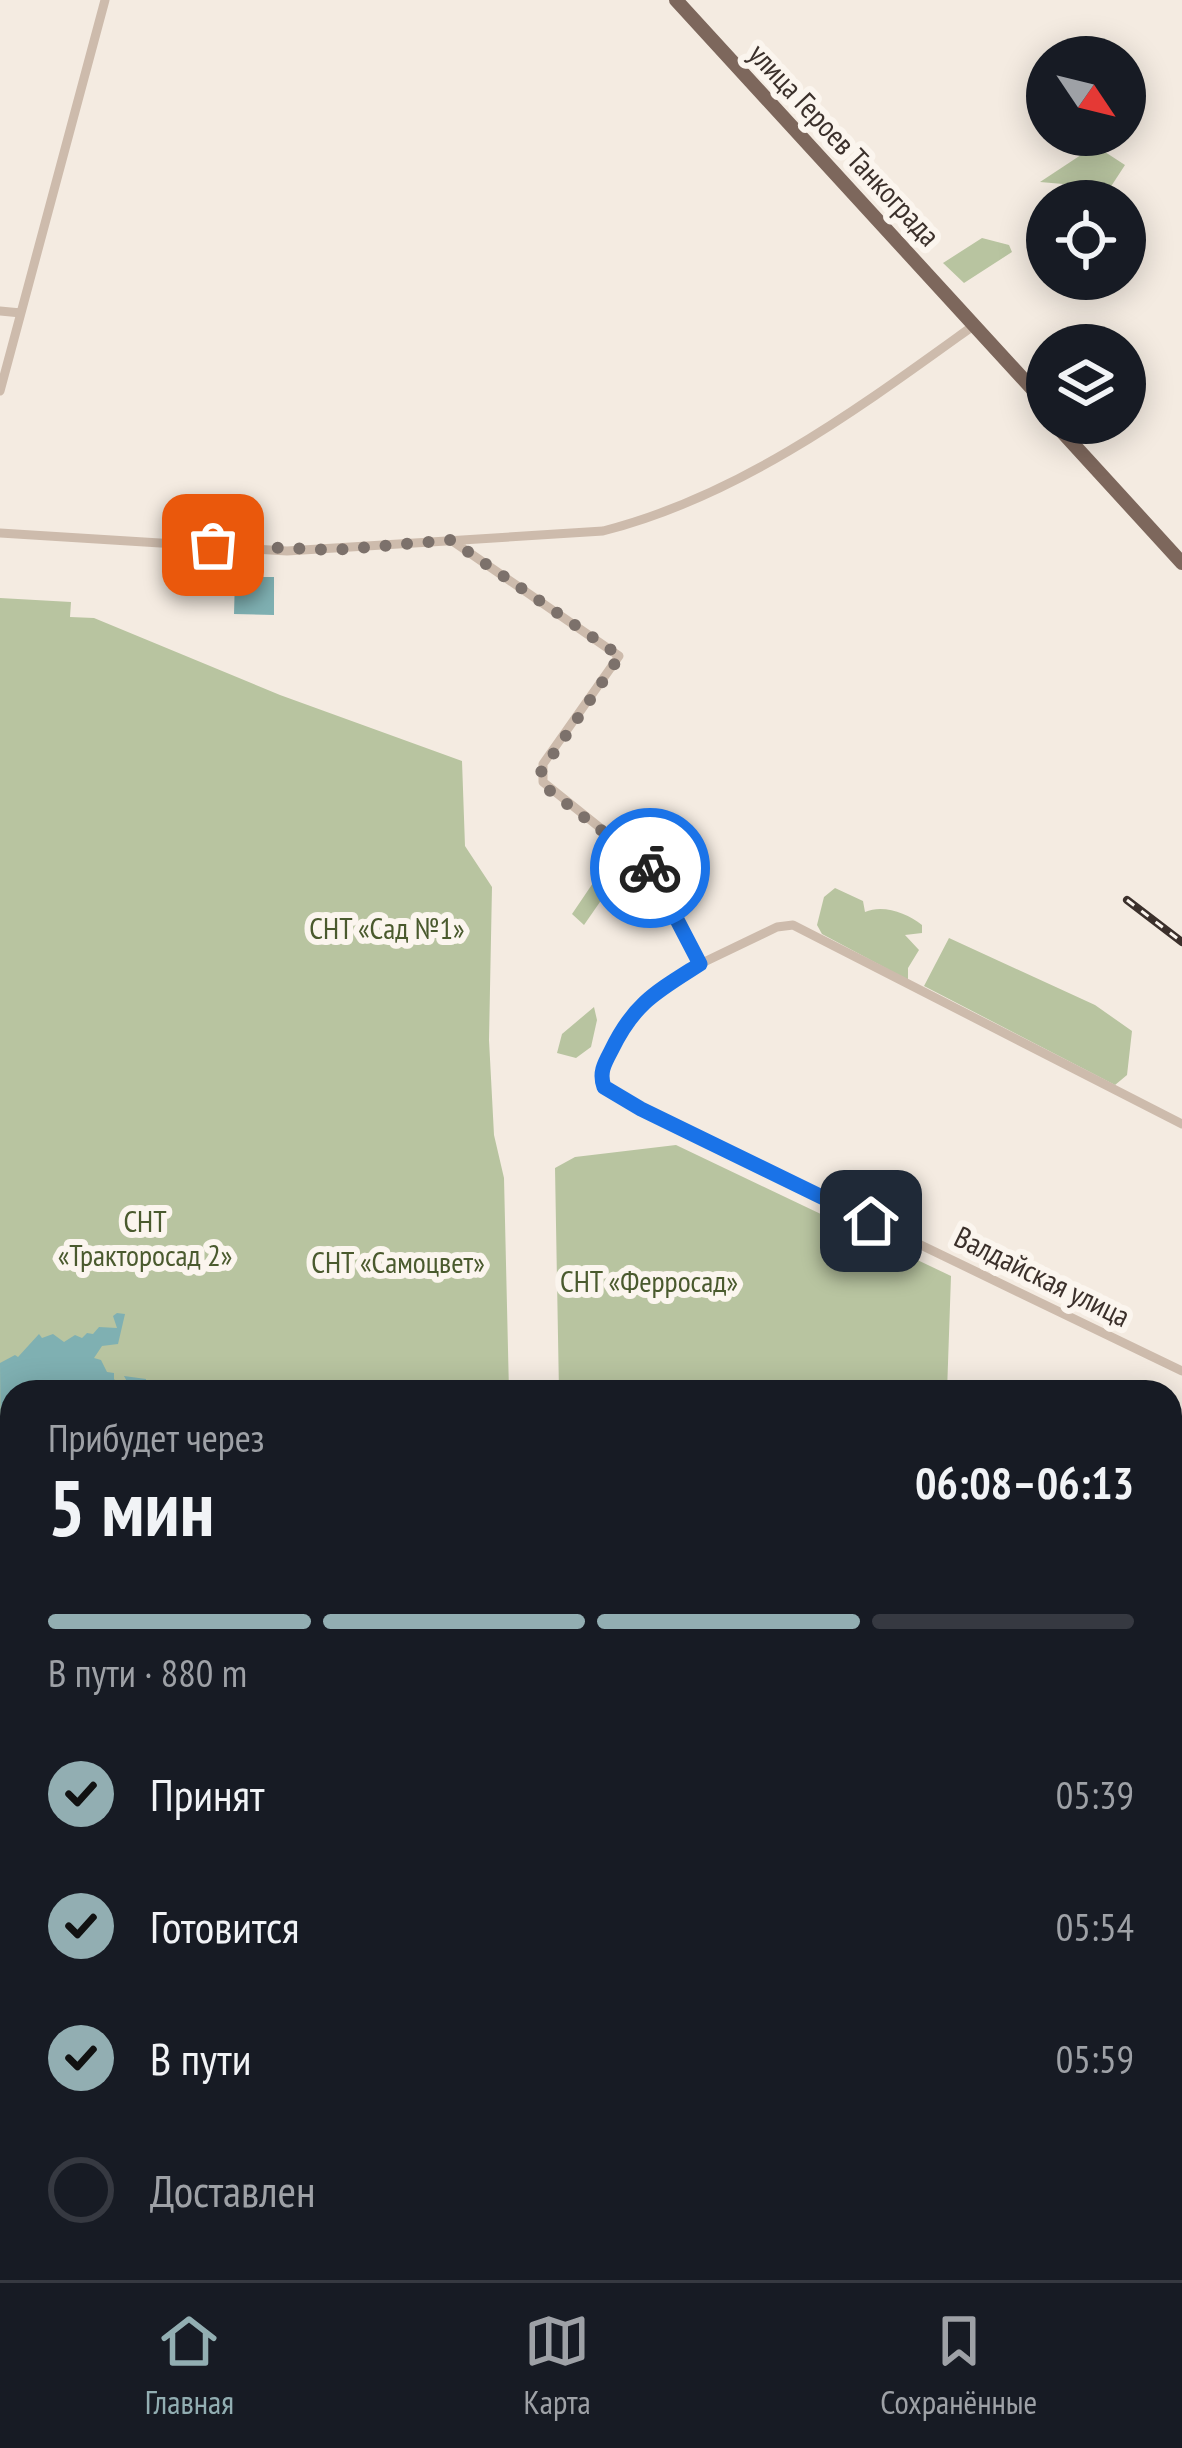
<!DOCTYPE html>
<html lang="ru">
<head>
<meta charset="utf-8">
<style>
  :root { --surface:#171b24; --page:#242831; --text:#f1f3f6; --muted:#9ea1a6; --line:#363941; --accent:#92aeb2 }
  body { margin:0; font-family:"PT Sans Narrow",sans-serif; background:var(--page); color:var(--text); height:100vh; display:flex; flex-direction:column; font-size:45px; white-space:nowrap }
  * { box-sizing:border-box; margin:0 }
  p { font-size:39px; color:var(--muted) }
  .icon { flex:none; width:66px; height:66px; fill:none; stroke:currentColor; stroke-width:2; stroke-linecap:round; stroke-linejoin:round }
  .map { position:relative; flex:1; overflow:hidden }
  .details { position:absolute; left:0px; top:1380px; width:1182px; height:900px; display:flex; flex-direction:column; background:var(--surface); border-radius:36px 36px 0 0; box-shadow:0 6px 30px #0003 }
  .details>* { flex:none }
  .needle { width:78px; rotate:125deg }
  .buttons { position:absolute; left:1026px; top:36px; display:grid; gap:24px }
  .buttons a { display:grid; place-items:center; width:120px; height:120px; border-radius:50%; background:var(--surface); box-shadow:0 6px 30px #0003; font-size:60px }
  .pin { position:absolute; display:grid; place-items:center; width:102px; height:102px; color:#fff; margin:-51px; border-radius:24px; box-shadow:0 6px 18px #0006 }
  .courier { position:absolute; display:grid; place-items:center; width:120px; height:120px; margin:-60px; border:9px solid #1a73e8; border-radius:50%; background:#fff; color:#222; box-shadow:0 3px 15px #0007 }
  .overview em { font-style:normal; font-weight:800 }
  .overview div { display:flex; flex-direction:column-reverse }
  .overview { display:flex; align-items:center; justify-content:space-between; height:204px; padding:0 48px }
  h1 { font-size:78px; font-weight:800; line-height:90px }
  .bar { display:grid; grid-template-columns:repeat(4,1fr); gap:18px 12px; align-content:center; height:144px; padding:0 48px }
  .bar i { height:15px; border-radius:9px; background:var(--line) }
  .bar .selected { background:var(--accent) }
  .bar p { grid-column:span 4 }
  ol { padding:0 48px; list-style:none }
  li { display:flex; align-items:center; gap:36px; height:132px }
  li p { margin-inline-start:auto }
  li .icon { padding:12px; border-radius:50%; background:var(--accent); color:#111; stroke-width:4 }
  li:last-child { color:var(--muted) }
  li i { width:66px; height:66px; border:6px solid var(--line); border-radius:50% }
  .tab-bar { display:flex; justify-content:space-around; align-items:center; height:168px; border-top:3px solid var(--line); background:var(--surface); font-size:33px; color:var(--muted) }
  .tab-bar a { display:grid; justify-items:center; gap:6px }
  .tab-bar .selected { color:var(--accent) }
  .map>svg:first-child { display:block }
</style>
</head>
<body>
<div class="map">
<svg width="1182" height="2280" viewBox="0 0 1182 2280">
  <rect width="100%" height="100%" fill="#f4ebe1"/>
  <path fill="#b8c4a0" d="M1090 149 1105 152 1125 165 1110 188 1040 182Z
    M982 238 1009 245 1012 252 964 283 943 263Z
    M0 598 71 602 70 617 94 618 280 695 462 761 465 846 492 887 489 1040 494 1135 504 1178 509 1392H12V1661L0 1614Z
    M614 852 627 863 584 925 572 914Z
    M835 888 863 901 865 912C883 904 907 913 922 925V933L905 935 919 950 908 968V980L822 934 817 925 824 897Z
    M949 938 1095 1005 1132 1031 1127 1075 1115 1085 924 986Z
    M594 1007 597 1020 591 1047 576 1058 557 1053 562 1034Z
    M676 1145 951 1276 947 1392H559L555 1168 575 1157Z
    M0 1790 12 1841V2255L0 2240Z
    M19 2268H170L178 2280H23Z
    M205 2268H539L537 2280H213Z
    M580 2268H1021L1023 2280H576Z"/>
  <path fill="#7fb0b2" d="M235 577H274V615L234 614Z
    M117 1313 125 1314 118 1344 102 1346 94 1358 101 1360 107 1372 114 1373V1379L123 1389 130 1387 124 1376 146 1379V1388L134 1392H12V1461L1 1462 0 1363 15 1355 18 1357 39 1334 42 1338 53 1334 64 1342 75 1335 82 1338 87 1333 93 1334 99 1327 117 1328 113 1316Z"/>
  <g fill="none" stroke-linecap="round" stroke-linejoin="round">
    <path stroke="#7fb0b2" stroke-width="3" d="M117 2280 123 2277"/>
    <path stroke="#cdbbac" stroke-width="9" d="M0 311 21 313
      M0 391 105 0
      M0 533 287 551 603 531C741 496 859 408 973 326
      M451 540 619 656 543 764V782L649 867 700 964C654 994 636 999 611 1051 604 1064 599 1073 604 1087L641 1110 1182 1371
      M700 964 777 927 793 925 1182 1124"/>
    <path stroke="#7d675c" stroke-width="14" d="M676 0 1047 405
      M1054 423 1182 563
      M0 1711 12 1761
      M185 2268 194 2280"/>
    <g stroke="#3b302b" stroke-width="8">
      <path id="rail" d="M1127 900 1182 942"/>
    </g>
    <use href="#rail" stroke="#fbf5ee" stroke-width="3" stroke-dasharray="9" stroke-linecap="butt"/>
  </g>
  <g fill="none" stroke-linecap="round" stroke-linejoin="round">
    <path stroke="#7c716b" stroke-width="12" stroke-dasharray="0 21.6" d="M213 545 335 550 451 540 620 656 541 772 549 790 650 868"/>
    <path stroke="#1a73e8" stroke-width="15" d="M650 868 700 964C656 992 634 1003 611 1051 604 1064 599 1073 604 1087L641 1109 871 1221"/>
  </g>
  <g text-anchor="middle" stroke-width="12" stroke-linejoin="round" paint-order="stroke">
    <g font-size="30" fill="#3b302b" stroke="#fbf5ee">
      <text transform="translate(844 145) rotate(47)" y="10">улица Героев Танкограда</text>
      <text transform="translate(1042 1277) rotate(26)" y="10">Валдайская улица</text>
    </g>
    <g font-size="30" fill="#4a5a2e" stroke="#fbf5ee">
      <text x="387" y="939">СНТ «Сад №1»</text>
      <text x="145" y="1232">СНТ<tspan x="145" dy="34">«Тракторосад 2»</tspan></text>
      <text x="398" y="1273">СНТ «Самоцвет»</text>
      <text x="649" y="1292">СНТ «Ферросад»</text>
    </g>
  </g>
</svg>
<div class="buttons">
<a><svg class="needle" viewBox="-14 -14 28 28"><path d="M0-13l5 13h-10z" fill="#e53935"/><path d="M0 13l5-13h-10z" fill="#9ea1a6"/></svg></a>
<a><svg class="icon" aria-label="locate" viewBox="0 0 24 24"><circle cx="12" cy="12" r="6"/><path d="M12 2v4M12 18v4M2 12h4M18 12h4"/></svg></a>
<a><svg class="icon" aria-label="layers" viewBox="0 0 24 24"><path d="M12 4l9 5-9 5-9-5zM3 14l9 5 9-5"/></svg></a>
</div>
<div class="pin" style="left:213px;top:545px;background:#ea580c"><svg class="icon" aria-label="bag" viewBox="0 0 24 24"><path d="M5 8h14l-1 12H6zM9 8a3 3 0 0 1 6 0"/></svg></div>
<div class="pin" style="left:871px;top:1221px;background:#1f2937"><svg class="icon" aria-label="home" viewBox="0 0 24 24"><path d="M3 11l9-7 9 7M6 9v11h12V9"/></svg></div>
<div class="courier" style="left:650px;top:868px"><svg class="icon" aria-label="bike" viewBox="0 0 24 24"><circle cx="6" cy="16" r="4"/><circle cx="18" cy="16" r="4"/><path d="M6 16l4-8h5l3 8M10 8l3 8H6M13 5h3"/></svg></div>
<section class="details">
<div class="overview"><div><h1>5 мин</h1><p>Прибудет через</p></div><em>06:08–06:13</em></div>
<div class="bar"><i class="selected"></i><i class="selected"></i><i class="selected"></i><i></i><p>В пути · 880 m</p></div>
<ol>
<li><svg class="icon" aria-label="check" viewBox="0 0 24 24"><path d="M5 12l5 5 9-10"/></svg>Принят<p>05:39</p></li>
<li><svg class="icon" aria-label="check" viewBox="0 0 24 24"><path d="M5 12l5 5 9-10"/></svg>Готовится<p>05:54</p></li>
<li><svg class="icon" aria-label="check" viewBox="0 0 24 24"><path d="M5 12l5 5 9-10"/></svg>В пути<p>05:59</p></li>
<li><i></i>Доставлен</li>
</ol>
</section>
</div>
<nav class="tab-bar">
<a class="selected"><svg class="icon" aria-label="home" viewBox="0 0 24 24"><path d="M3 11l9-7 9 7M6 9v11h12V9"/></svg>Главная</a>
<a><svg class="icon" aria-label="map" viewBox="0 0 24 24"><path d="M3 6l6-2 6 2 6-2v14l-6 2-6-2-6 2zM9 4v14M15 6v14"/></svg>Карта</a>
<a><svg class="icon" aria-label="saved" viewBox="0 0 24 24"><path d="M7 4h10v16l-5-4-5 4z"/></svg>Сохранённые</a>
</nav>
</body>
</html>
